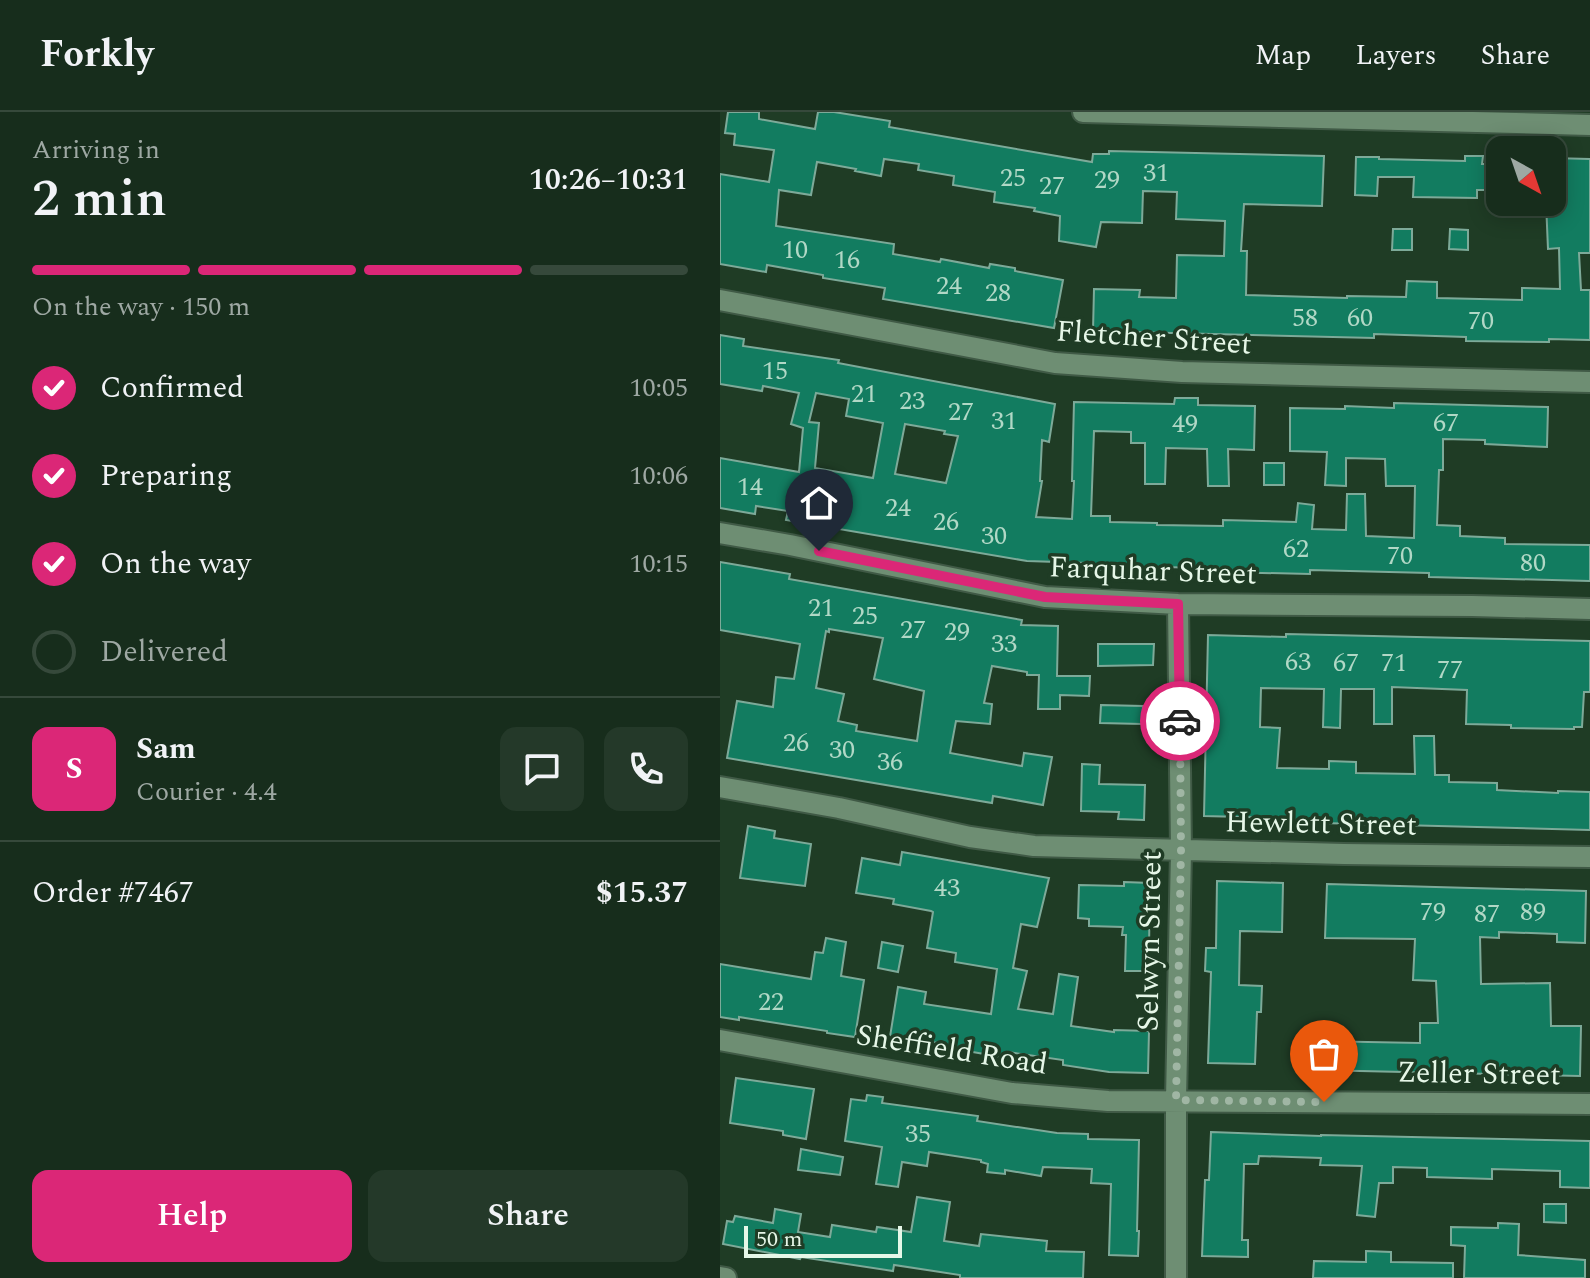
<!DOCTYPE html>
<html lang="en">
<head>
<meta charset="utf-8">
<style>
  :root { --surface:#172d1c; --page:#243929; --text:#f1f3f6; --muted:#9ea8a3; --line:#36493b; --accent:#db2777 }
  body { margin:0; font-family:Spectral,serif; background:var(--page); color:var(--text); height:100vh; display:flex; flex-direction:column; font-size:30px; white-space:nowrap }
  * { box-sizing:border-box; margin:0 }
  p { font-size:26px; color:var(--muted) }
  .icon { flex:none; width:44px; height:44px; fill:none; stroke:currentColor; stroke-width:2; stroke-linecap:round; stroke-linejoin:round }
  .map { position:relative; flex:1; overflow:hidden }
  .sheet { display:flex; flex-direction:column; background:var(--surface); width:720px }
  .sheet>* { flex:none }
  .needle { width:52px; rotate:140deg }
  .controls { position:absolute; left:766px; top:24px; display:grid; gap:16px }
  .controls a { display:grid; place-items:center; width:80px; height:80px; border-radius:16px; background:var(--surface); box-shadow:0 4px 20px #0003,0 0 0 2px var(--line); font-size:40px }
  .scale { position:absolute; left:24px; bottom:20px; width:158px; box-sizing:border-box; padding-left:8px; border:4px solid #e6f7e8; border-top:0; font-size:22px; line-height:28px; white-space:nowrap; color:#e6f7e8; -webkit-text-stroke:6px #1f3c25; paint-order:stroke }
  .pin { position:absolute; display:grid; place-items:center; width:68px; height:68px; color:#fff; margin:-82px -34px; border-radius:50% 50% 50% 0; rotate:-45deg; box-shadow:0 0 8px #0007 }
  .pin .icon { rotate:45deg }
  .courier { position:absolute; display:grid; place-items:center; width:80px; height:80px; margin:-40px; border:6px solid #db2777; border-radius:50%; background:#fff; color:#222; box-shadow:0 2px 10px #0007 }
  .headline em { font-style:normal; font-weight:600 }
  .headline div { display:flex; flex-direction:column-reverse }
  .headline { display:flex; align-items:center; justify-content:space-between; height:136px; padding:0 32px }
  h1 { font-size:52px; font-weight:600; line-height:60px }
  .bar { display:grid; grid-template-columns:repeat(4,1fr); gap:12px 8px; align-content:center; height:96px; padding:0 32px }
  .bar i { height:10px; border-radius:6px; background:var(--line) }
  .bar .current { background:var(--accent) }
  .bar p { grid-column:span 4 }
  .line { display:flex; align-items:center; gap:20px; padding:0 32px; border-top:2px solid var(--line) }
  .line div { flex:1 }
  .round { display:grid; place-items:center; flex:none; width:84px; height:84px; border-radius:16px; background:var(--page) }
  ol { padding:0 32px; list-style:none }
  li { display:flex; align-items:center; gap:24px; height:88px }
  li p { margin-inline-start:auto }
  li .icon { padding:8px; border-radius:50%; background:var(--accent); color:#fff; stroke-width:4 }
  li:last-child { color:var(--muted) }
  li i { width:44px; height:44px; border:4px solid var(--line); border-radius:50% }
  .primary-button { display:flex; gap:16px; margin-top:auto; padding:16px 32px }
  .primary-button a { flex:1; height:92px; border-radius:16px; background:var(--accent); color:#fff; font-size:32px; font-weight:600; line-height:92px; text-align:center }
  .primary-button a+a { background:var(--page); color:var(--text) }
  header { display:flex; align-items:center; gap:48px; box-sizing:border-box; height:112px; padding:0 40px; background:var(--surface); border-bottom:2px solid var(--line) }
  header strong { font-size:38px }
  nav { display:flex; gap:44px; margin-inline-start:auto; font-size:28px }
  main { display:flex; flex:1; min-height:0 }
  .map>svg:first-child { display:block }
</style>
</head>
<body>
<header>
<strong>Forkly</strong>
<nav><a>Map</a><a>Layers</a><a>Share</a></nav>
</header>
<main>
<section class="sheet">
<div class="headline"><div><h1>2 min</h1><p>Arriving in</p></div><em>10:26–10:31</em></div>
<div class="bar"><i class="current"></i><i class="current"></i><i class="current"></i><i></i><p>On the way · 150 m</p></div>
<ol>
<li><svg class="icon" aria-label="check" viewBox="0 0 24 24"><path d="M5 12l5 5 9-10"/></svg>Confirmed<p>10:05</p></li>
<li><svg class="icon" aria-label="check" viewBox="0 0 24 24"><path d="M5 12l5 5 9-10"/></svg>Preparing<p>10:06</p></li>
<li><svg class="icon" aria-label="check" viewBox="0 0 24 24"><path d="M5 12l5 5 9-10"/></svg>On the way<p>10:15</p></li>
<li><i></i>Delivered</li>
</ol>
<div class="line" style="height:144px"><b class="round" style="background:var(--accent);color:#fff">S</b><div><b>Sam</b><p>Courier · 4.4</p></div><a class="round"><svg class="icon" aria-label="chat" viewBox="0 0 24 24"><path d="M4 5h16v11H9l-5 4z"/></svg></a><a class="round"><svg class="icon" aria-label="phone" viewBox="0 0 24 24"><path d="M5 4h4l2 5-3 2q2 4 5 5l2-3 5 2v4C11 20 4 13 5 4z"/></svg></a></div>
<div class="line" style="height:104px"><div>Order #7467</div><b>$15.37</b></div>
<div class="primary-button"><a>Help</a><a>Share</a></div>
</section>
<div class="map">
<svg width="870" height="1166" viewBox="0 0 870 1166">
  <rect width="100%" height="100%" fill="#1f3c25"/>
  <path fill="#127c60" stroke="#7daa99" stroke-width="2" fill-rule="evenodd" d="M8 0H39V7L95 17 98 0H114L170 9 169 15 372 50 373 42H389V39L604 44 602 94 524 92 521 139H527L526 183 627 186V184L686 185 687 169 717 170V186L802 188V176L840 177 839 136 828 137 826 90H832V46L870 47V141H859L861 178H870V228L829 227V230L746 229V225L654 222V226L373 219 374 177 420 178 419 185 456 186 457 143 504 144 505 109 456 107 457 80 423 79 422 111 381 110 376 135 339 129 340 104 314 99 315 96 274 90 275 80 233 73 234 64 198 58 199 52 164 47 161 64 135 59 136 57 97 50 91 83 59 78 56 114 174 132 173 142 220 150 221 147 269 156 270 152 295 156V159L343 168 334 216 163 187 165 176 103 166V163L47 153 46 160 0 152V62L49 70 54 38 14 33 15 22 5 21Z
    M745 44H763L762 52H773V78H757V86L693 85 694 65H658L657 84 635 83 636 45H659V47L745 49Z
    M673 117H692V138H672Z
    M730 117 748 118V138L729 137Z
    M0 223 24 227 23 234 119 248 118 251 335 292 329 330 322 328 320 369H322L316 405 352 407 354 369H352L354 290 454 292 455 286H478V293L535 294 534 338 508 337 509 374H488L487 337 446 336 445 372H425V331H411V320L374 319 371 404H390V410L437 411V413L503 414V408L576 410 578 391 594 393 592 417 626 418 627 382H645L646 424 694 426 695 374H666L665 347 626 346V374L605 373 607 340 570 339V296L625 297V294L674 296V291L828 295 827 335 765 332V328L723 327V358H719L717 413 740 414V424L785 426V432L870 433V469L709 465V461L590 458V462L501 460V456L436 455V458H367L368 451 307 449 66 408 68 399 36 394 35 402 0 396V346L79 360 83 316 71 312 79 281 43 274 42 279 0 272ZM96 281 129 287 126 304 163 311 153 366 95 356 99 311 89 310ZM185 312 225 319 224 322 238 324 226 371 175 362Z
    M544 351H564V373H544Z
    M0 450 70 462 69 467 302 508 301 513 338 514 337 564H370L369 584 340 583V597H318L319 563H307V560L272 554 264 591 272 592 270 612 236 609 230 641 302 654 304 641 332 645 323 693 273 684 272 691 7 646 17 589 53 595 56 565 74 567 80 532 0 518ZM109 517 163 526 154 567 204 579 197 629 136 619 137 613 118 609 124 582 96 576 106 519 109 520Z
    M566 522 870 529V580H864L862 615H854V617L791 616V613L746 612 747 578 672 575V612H654V577H621L620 616 603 615 604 577 541 576 540 615 560 616 557 656 609 657V649L636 650V661L695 662 694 624H714L715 663H729V670L777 671V678L838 681V679L870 680V718L563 710V706L484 704 488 523 566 525Z
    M378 532H434L433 553 378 554Z
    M381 593 423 594 422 612 380 611Z
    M362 652 380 653 379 672 425 673 424 708 398 707 399 700 361 699Z
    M28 714 55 719 54 726 91 732 85 774 20 766Z
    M182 740 329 766 317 815 301 812 293 856 307 859 298 897 333 902 339 862 358 865 351 914 394 920V918L429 919 428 961 389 960 343 953V948L288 940 287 946 224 935V932L189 926 188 934 169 931 178 875 206 880 204 892 271 902 277 857 235 850 236 841 207 836 213 800 211 799 173 792 174 787 136 781 142 746 180 753Z
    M497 769 563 771 562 820 520 819 519 873 542 874 541 900H537L535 952 488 951 491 860 485 859 486 836H496Z
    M404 770 430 771 429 837H430V859H405L406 823H402L403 815 369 814V807L358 806 359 773 404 774Z
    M607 772 866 779 865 831 837 830V822L779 820V826L760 825 761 872 830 871 831 914H861L860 964 596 958V929L700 931V911H718L716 869 693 868 695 827 605 826Z
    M106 826 126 830 121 864 144 868 135 925 107 921V919L19 905V908L0 905V852L91 867 95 840 103 841Z
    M162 830 183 834 178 860 158 856Z
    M16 966 94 977 86 1027 63 1023V1019L10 1011Z
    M147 983 163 985 162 991 258 1004 257 1009 337 1021 368 1022V1027L419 1028 417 1119H419L418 1144 389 1143 391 1072 371 1071 372 1057 323 1055 321 1064 285 1058V1062L267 1060 268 1052 261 1050V1048L209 1040 207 1054 182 1050 178 1075 156 1072 162 1035 125 1029 131 987 146 989Z
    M491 1020 601 1024V1023L870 1029V1076L840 1075V1059L772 1057V1067L707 1065V1056L673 1055V1071H659L655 1105 637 1103 642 1054 600 1053 601 1046 539 1044 538 1052H524L522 1128H528V1145L482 1144 485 1068H489Z
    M81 1037 123 1045 120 1063 78 1058Z
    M197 1085 230 1090 224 1129 259 1134 261 1122 327 1129 326 1139 364 1140 363 1166H240V1163L174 1153 173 1159 81 1145 80 1147 3 1132 7 1109 13 1110 15 1104 53 1111 55 1097 81 1102 78 1120 110 1125 112 1113 156 1120 157 1115 191 1120Z
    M824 1092H846V1111L824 1110Z
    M778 1111 799 1112 798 1143 865 1148V1166H744L745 1134 731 1133V1115L778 1116Z
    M646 1139 671 1140V1150L733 1151V1166H593L594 1149 646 1150Z"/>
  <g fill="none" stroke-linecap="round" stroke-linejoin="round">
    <g stroke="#405a46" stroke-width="24">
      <path id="minor" d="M363 0 870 13
        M0 188 335 251 462 260 870 270
        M0 421 70 433 325 485 458 492 752 494 870 497
        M0 675 119 696 250 725 314 734 624 742 870 745
        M0 928 292 981 388 989 870 992
        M0 1165 6 1166
        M456 1166V988L461 739 458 492"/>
    </g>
    <use href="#minor" stroke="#6e8e73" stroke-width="20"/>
  </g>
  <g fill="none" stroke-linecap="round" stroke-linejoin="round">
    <path stroke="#a0b6a4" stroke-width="8" stroke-dasharray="0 14.4" d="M460 609 461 739 456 988 604 990"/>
    <path stroke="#db2777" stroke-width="10" d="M99 439 325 485 458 492 460 609"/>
  </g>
  <g text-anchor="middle" stroke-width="7" stroke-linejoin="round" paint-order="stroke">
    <g font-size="26" fill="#b1d8c6">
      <text x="436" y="69">31</text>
      <text x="293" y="74">25</text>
      <text x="387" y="76">29</text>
      <text x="332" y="82">27</text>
      <text x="75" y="146">10</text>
      <text x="127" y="156">16</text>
      <text x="229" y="182">24</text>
      <text x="278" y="189">28</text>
      <text x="585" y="214">58</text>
      <text x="640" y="214">60</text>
      <text x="761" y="217">70</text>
      <text x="55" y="267">15</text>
      <text x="144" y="290">21</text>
      <text x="192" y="297">23</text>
      <text x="241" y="308">27</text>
      <text x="284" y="317">31</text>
      <text x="726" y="319">67</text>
      <text x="465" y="320">49</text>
      <text x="30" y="383">14</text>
      <text x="178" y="404">24</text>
      <text x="226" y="418">26</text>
      <text x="274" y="432">30</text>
      <text x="576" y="445">62</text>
      <text x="680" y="452">70</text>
      <text x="813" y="459">80</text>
      <text x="101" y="504">21</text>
      <text x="145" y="512">25</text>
      <text x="193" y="526">27</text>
      <text x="237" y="528">29</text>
      <text x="284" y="540">33</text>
      <text x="578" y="558">63</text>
      <text x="626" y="559">67</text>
      <text x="674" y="559">71</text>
      <text x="730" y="566">77</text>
      <text x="76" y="639">26</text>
      <text x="122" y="646">30</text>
      <text x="170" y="658">36</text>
      <text x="227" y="784">43</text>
      <text x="713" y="808">79</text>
      <text x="813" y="808">89</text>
      <text x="767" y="810">87</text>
      <text x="51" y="898">22</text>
      <text x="198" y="1030">35</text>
    </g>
    <g font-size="30" fill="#e6f7e8" stroke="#1f3c25">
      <text transform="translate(434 225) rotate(4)" y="10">Fletcher Street</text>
      <text transform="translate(433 458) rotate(2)" y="10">Farquhar Street</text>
      <text transform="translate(601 711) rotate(1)" y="10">Hewlett Street</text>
      <text transform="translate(429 829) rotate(-89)" y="10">Selwyn Street</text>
      <text transform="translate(232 937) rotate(9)" y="10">Sheffield Road</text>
      <text transform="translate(759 961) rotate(1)" y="10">Zeller Street</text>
    </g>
  </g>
</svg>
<div class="controls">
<a><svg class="needle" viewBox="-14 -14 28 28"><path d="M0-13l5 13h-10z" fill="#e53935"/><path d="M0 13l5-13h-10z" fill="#9ea8a3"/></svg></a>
</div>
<div class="scale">50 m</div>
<div class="pin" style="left:604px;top:990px;background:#ea580c"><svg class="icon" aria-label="bag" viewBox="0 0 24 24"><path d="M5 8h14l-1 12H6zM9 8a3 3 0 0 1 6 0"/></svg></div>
<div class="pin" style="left:99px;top:439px;background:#1f2937"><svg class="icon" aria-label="home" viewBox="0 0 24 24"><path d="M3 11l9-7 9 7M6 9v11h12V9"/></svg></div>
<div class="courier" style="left:460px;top:609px"><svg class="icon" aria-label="car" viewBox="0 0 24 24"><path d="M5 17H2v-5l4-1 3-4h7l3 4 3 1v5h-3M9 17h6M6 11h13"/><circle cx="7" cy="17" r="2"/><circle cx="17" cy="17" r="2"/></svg></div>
</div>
</main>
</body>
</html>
